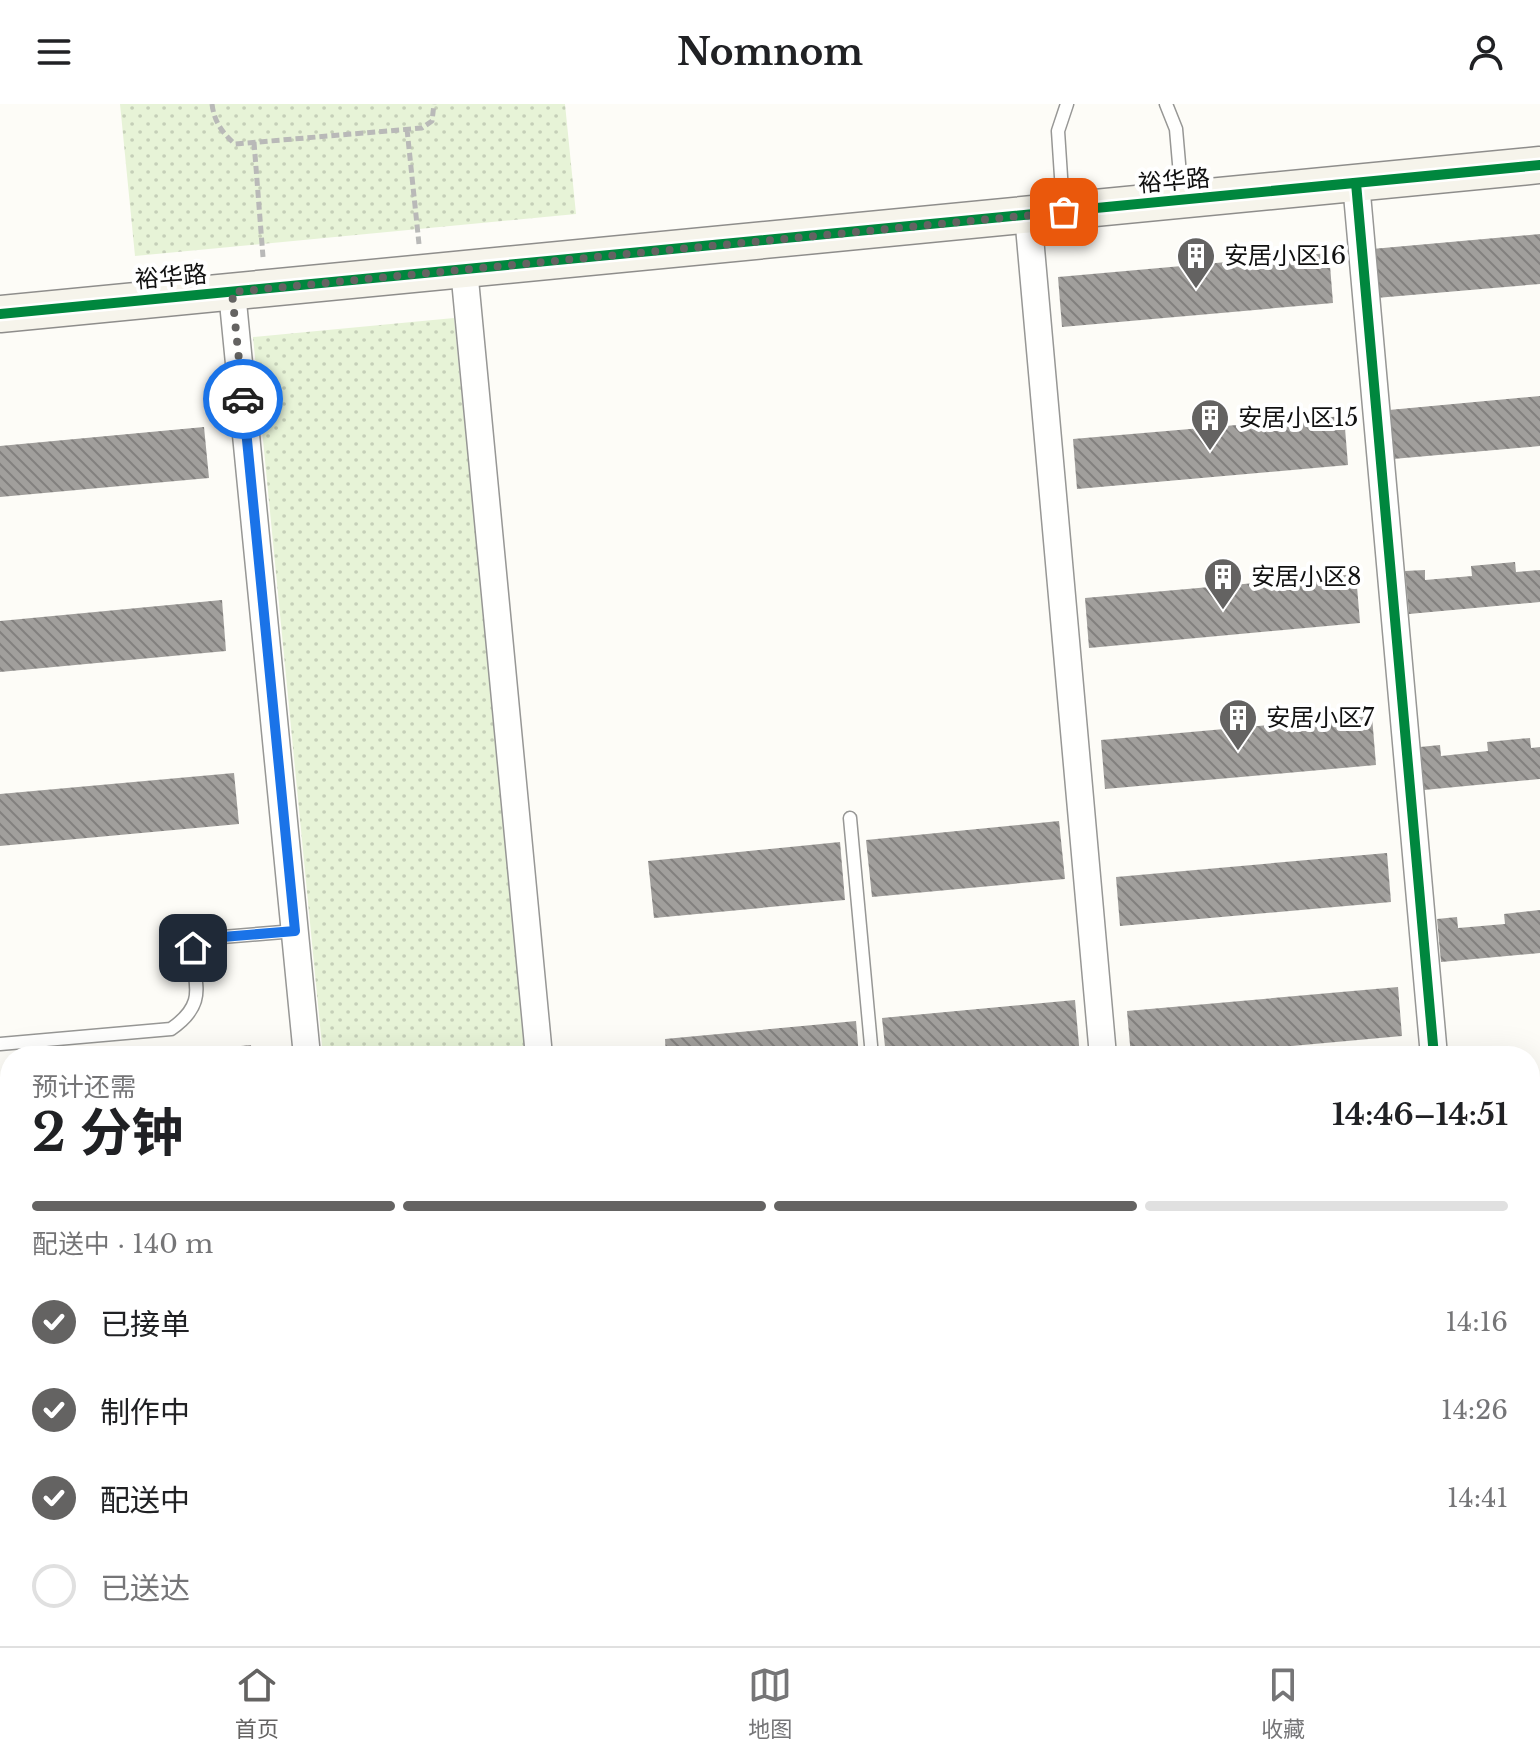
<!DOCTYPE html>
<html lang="zh">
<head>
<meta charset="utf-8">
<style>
  :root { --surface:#fff; --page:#f6f6f6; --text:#202124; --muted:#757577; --line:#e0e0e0; --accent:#646362 }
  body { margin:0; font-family:"Libre Baskerville","Noto Sans SC",serif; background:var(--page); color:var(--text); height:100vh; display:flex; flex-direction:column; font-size:30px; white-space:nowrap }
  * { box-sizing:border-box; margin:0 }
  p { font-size:26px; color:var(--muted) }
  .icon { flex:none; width:44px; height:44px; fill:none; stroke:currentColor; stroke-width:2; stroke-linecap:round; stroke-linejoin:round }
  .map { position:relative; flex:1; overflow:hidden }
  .details { position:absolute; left:0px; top:942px; width:1540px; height:600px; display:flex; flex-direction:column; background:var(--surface); border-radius:32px 32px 0 0; box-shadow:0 8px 32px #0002 }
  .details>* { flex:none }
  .pin { position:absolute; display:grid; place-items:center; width:68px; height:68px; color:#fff; margin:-34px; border-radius:16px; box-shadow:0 4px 12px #0006 }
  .courier { position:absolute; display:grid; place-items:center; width:80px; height:80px; margin:-40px; border:6px solid #1a73e8; border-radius:50%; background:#fff; color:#222; box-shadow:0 2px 10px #0007 }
  .head em { font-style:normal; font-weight:700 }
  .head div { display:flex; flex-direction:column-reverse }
  .head { display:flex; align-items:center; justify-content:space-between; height:136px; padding:0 32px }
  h1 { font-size:52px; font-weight:700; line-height:60px }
  .bar { display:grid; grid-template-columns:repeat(4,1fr); gap:12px 8px; align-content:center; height:96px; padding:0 32px }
  .bar i { height:10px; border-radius:6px; background:var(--line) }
  .bar .selected { background:var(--accent) }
  .bar p { grid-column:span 4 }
  ol { padding:0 32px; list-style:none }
  li { display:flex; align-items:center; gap:24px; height:88px }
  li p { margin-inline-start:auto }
  li .icon { padding:8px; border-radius:50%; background:var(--accent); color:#fff; stroke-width:4 }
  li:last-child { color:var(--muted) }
  li i { width:44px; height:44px; border:4px solid var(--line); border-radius:50% }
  header { display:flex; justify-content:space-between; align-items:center; height:104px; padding:0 32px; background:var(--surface); font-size:36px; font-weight:700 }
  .menu { display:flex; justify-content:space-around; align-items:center; height:112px; border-top:2px solid var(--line); background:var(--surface); font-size:22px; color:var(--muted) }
  .menu a { display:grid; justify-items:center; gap:4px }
  .menu .selected { color:var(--accent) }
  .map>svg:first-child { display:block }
</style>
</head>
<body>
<header><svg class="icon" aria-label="menu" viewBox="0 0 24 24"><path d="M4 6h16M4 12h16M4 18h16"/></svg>Nomnom<svg class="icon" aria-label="person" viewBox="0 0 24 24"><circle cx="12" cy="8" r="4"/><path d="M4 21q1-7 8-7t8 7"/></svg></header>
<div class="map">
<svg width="1540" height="1542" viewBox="0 0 1540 1542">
  <defs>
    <pattern id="park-dots" width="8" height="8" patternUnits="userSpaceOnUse" patternTransform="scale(2)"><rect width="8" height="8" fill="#e7f3d7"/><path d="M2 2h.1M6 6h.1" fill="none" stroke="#c5cfb8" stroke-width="1.8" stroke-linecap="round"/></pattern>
    <pattern id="building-back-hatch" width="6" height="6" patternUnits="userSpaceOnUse" patternTransform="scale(2)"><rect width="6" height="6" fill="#a19f9c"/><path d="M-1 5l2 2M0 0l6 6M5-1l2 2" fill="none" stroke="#82807e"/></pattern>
  </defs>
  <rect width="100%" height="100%" fill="#fdfcf7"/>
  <path fill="url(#park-dots)" d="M120 0H565L576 110 135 152Z
    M454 214 527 952H323L253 233Z
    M380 1532H585L586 1542H381Z"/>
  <path fill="url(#building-back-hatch)" d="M1540 130V180L1376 194 1372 145Z
    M1329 149 1333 199 1062 223 1058 173Z
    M1540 292V342L1393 355 1389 306Z
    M1344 312 1348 361 1077 385 1073 335Z
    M204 323 209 374 0 393V342Z
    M1515 458 1516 468 1540 466V498L1409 510 1405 467 1425 466V476L1472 472 1471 462Z
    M1356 470 1360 519 1089 544 1085 494Z
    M222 496 226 547 0 568V517Z
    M1372 612 1376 661 1105 685 1101 636Z
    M1530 634 1531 644 1540 643V675L1424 686 1420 643 1440 641 1441 652 1488 647 1487 638Z
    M234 669 239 720 0 742V690Z
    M1059 717 1065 775 872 793 866 736Z
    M840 738 845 796 654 814 648 757Z
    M1387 749 1391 798 1120 822 1116 773Z
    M1540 806V849L1441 858 1437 815 1457 813 1458 824 1505 820 1504 810Z
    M1398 883 1402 932 1182 952H1131L1127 907Z
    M1075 896 1080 952H886L882 914Z
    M856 917 859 952H666L665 935Z
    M251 941 252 952H158V950Z
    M1540 1007V1056L1530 1057V1008Z
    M1540 1261V1293L1530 1294V1262Z
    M1540 1436V1469L1530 1470V1437Z
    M70 1532H143V1534L70 1541Z"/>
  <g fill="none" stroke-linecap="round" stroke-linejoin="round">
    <g stroke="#979795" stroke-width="15">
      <path id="lane" d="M1166 0 1176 25 1182 94
        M1063 103 1058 27 1067 0
        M850 714 872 952
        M0 940 171 925C219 892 181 867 198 835L295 827
        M0 1055 10 1145
        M53 1532 54 1542"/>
    </g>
    <g stroke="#979795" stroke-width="29">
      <path id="street" d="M1356 79 1434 952
        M1028 111 1103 952
        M464 165 539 952
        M232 188 307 952
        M364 1532 365 1542
        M593 1532 594 1542
        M1155 1532 1156 1542
        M1486 1532 1487 1542"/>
    </g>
    <g stroke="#8e8d8b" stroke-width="39">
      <path id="secondary" d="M0 210 1540 61"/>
    </g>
    <path stroke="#b9b9b8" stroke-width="5" stroke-dasharray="8 4" stroke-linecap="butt" d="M212 0C214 17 222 29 235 40L422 24 432 17 434 0
      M407 25 419 140
      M254 38 263 153"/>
    <use href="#lane" stroke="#fffffe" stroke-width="12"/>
    <use href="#street" stroke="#fffffe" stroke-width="26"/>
    <use href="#secondary" stroke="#f6f4eb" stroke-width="36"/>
    <g stroke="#fff" stroke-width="15">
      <path id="cycleway" d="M1356 79 1434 952
        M0 210 1540 61"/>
    </g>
    <use href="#cycleway" stroke="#00873e" stroke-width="10"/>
  </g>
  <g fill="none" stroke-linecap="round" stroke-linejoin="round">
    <path stroke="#646362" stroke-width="8" stroke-dasharray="0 14.4" d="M243 295 232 188 1064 108"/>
    <path stroke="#1a73e8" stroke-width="10" d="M193 844 198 835 295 827 243 295"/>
  </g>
  <defs>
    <g id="building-pin" transform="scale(2)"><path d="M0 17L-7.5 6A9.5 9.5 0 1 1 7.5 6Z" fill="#646362" stroke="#fff"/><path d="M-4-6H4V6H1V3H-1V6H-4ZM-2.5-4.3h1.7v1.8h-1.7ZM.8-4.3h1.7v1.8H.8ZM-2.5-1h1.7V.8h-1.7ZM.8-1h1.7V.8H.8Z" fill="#fff"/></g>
  </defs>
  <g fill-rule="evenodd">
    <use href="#building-pin" x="1196" y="152"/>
    <use href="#building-pin" x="1210" y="314"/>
    <use href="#building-pin" x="1223" y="473"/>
    <use href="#building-pin" x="1238" y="614"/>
  </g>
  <g text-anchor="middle" stroke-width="8" stroke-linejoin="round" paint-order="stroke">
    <g font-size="24" fill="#111" stroke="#fff">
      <text transform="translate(1174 77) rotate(-5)" y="8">裕华路</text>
      <text transform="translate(171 173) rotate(-5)" y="8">裕华路</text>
    </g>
    <g font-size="24" fill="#111" stroke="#fff" text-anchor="start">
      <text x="1224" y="160">安居小区16</text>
      <text x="1238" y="322">安居小区15</text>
      <text x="1251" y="481">安居小区8</text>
      <text x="1266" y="622">安居小区7</text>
    </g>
  </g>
</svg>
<div class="pin" style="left:1064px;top:108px;background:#ea580c"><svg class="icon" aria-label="bag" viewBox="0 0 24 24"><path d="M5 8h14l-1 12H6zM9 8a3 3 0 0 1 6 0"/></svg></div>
<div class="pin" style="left:193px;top:844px;background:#1f2937"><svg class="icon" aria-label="home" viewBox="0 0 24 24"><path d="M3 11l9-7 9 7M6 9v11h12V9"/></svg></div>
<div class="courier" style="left:243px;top:295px"><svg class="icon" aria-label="car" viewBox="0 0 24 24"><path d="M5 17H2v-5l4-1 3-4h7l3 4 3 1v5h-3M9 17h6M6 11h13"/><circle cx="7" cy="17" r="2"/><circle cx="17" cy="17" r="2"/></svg></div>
<section class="details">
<div class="head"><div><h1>2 分钟</h1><p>预计还需</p></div><em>14:46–14:51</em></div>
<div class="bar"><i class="selected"></i><i class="selected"></i><i class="selected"></i><i></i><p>配送中 · 140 m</p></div>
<ol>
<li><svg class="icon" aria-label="check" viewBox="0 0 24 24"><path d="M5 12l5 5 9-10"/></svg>已接单<p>14:16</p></li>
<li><svg class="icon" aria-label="check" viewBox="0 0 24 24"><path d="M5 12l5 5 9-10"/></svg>制作中<p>14:26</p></li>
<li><svg class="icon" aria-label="check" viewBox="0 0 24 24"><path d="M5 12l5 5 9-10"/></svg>配送中<p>14:41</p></li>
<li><i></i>已送达</li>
</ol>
</section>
</div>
<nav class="menu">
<a class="selected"><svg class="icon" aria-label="home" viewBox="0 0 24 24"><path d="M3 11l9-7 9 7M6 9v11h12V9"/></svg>首页</a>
<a><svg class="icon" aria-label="map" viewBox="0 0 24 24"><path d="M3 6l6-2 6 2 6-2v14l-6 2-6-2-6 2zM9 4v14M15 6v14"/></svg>地图</a>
<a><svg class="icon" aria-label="saved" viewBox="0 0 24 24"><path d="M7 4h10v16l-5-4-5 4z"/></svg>收藏</a>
</nav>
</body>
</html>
